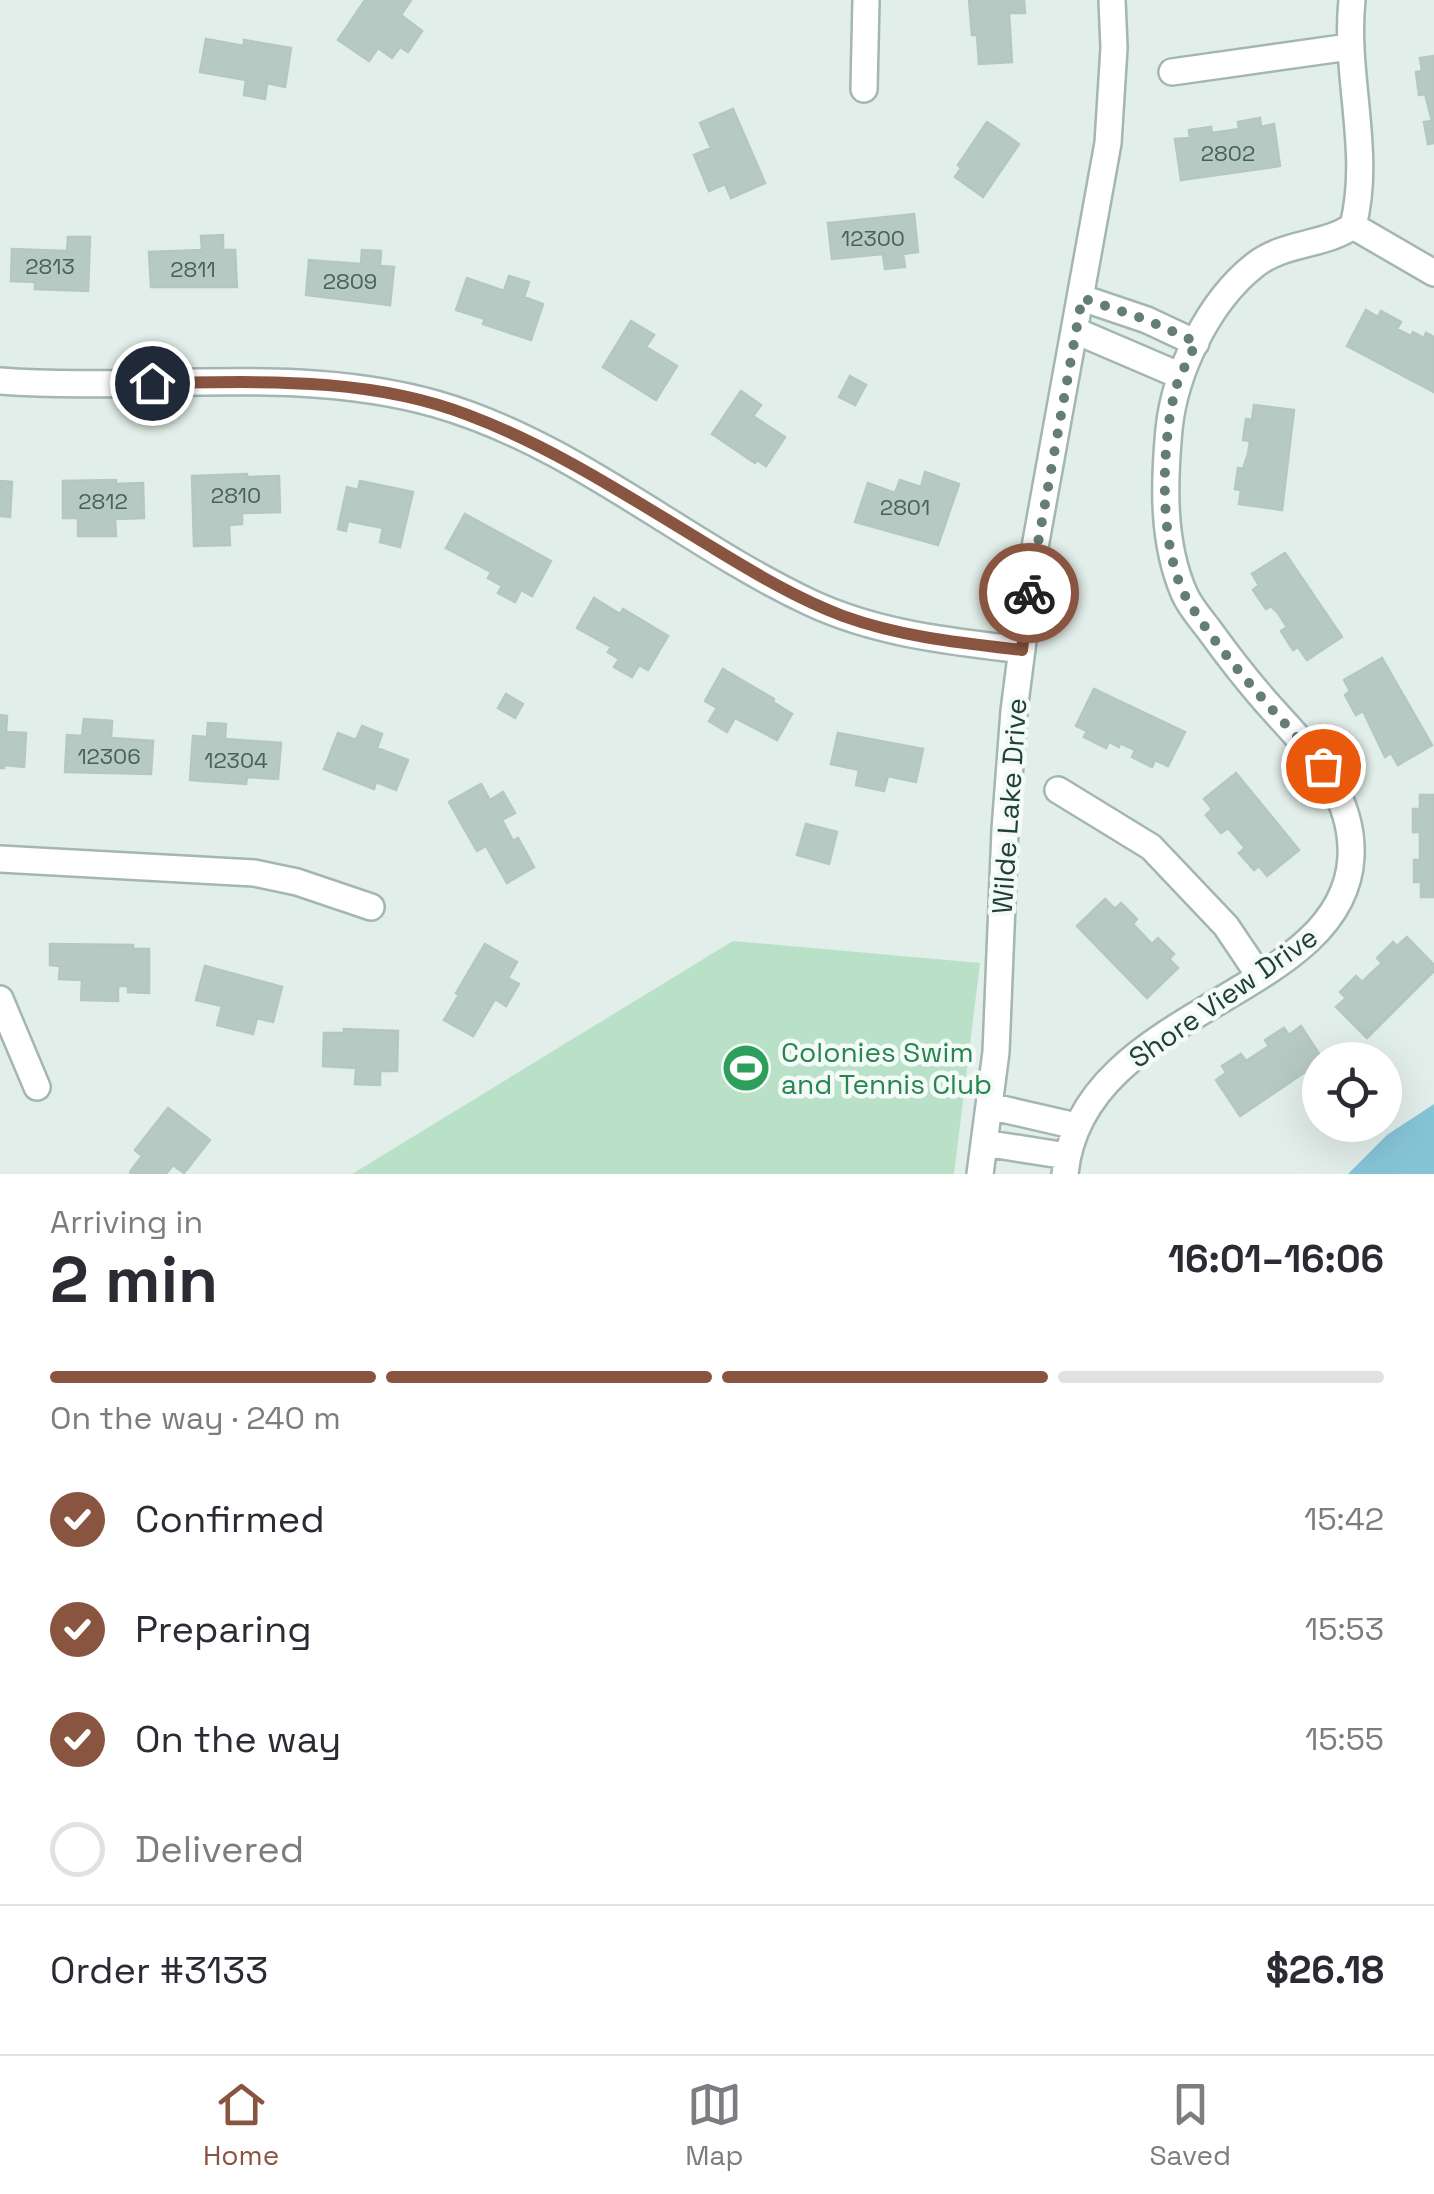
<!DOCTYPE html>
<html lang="en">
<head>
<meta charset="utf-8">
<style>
  :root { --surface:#fff; --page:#f2f2f3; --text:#2b2b33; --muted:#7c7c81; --line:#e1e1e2; --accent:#8a5540 }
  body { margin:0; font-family:"Space Grotesk",sans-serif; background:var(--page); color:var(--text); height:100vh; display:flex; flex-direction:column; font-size:38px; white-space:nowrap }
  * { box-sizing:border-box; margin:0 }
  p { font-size:32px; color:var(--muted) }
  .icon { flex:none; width:55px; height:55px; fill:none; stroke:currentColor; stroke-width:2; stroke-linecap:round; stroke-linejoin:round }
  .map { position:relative; height:1174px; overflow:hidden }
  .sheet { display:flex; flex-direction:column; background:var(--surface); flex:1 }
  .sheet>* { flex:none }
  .tools { position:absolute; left:1302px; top:1042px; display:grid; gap:20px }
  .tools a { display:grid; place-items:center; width:100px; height:100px; border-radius:50%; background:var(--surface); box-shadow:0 10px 40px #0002; font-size:50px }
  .pin { position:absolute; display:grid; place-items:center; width:85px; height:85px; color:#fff; margin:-42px; border:5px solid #fff; border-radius:50%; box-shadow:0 2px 10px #0007 }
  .courier { position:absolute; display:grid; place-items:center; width:100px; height:100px; margin:-50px; border:8px solid #8a5540; border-radius:50%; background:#fff; color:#222; box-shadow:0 2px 12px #0007 }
  .headline em { font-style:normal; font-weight:800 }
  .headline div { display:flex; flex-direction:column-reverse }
  .headline { display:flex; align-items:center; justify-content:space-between; height:170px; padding:0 50px }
  h1 { font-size:65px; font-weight:800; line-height:75px }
  .bar { display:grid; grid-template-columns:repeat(4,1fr); gap:15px 10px; align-content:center; height:120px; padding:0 50px }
  .bar i { height:12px; border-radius:8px; background:var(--line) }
  .bar .active { background:var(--accent) }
  .bar p { grid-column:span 4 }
  .line { display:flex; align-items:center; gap:25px; padding:0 50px; border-top:2px solid var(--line) }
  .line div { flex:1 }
  ol { padding:0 50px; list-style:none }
  li { display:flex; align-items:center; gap:30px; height:110px }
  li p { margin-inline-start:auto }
  li .icon { padding:10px; border-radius:50%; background:var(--accent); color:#fff; stroke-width:4 }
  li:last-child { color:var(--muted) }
  li i { width:55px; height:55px; border:5px solid var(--line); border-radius:50% }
  .menu { display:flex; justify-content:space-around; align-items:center; height:140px; border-top:2px solid var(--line); background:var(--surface); font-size:28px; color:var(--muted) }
  .menu a { display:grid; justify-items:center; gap:5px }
  .menu .active { color:var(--accent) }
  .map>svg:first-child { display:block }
</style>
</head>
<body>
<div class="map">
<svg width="1434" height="1174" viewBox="0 0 1434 1174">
  <rect width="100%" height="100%" fill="#e2eee9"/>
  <path fill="#b9e1c7" d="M733 941 980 963 954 1174H352Z"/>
  <path fill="#85c4d7" d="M1434 1104V1174H1348L1387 1135Z"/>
  <path fill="#b7c9c3" stroke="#b4c8c1" stroke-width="2.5" d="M365 0H411L401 15 422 31 408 52 400 47 392 58 378 48 369 61 338 40Z
    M969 0H1024L1025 13H1009L1012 62 979 64 977 35H972Z
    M206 39 244 46V40L291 48 285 87 267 83 265 99 244 95 246 80 200 72Z
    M1434 56V143L1428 144 1424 122 1432 121 1425 94 1419 95 1416 72 1422 71 1420 58Z
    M733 109 765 183 731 198 725 184 709 191 694 155 711 148 700 123Z
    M1260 118 1261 127 1274 124 1280 166 1181 180 1175 139 1190 138 1189 130 1211 127 1212 133 1239 129 1238 122Z
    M987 122 1019 144 983 197 955 177 961 168 958 165Z
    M914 214 918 252 903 254 905 267 885 269 883 254 832 259 828 223Z
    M223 235V250H235L237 287H151L149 252 202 250 201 236Z
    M68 237H90L88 291 35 289V282L11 281 12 249 67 251Z
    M362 250 381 251 380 266 394 267 390 305 306 295 309 260 361 264Z
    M509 276 529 282 524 297 543 304 531 340 483 324 485 319 456 310 467 278 504 291Z
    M1366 310 1378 317 1381 311 1401 322 1397 329 1411 336 1413 332 1424 338 1426 333 1434 337V392L1347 346Z
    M631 321 654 335 646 347 677 366 656 400 603 367Z
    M850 376 866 385 855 405 839 397Z
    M741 391 761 405 753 416 785 437 766 466 757 460 755 463 712 434Z
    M1254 405 1294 410 1282 510 1239 504 1241 490 1235 489 1238 468 1243 469 1248 454 1250 441 1243 440 1246 419 1252 420Z
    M925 472 959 484 938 545 855 522 868 483 895 493 900 480 921 487Z
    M247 474V477L279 476 280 512 242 513V524L229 525 230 545 194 546 192 476Z
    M116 480V484L143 483 144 518 115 519 116 536H78V518H63V481Z
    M0 481 12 482 10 517 0 516Z
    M360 481 413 492 400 547 380 542 383 528 348 521 346 531 338 529 347 487 358 490Z
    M465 514 551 561 532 596 521 590 515 602 498 593 502 586 488 578 491 572 446 548Z
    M1285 553 1342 637 1307 660 1298 647 1293 650 1281 631 1287 627 1278 613 1271 606 1266 609 1253 590 1259 585 1252 574Z
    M594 598 620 614 623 609 668 636 648 670 639 665 632 677 614 667 619 659 608 652 611 647 577 628Z
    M1382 658 1432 745 1398 765 1391 753 1385 757 1363 711 1356 715 1345 695 1350 691 1344 680Z
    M723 669 774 699 773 702 792 714 777 740 735 718 727 732 709 721 717 708 705 701Z
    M1094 689 1185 732 1168 766 1155 760 1152 767 1132 757 1135 750 1120 743 1119 747 1109 742 1106 748 1084 737 1087 731 1076 726Z
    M506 694 523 704 515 718 498 708Z
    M0 715 7 716 6 732 26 733 24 767 4 765V768H0Z
    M84 719 112 721 111 738 153 741 151 774 65 772 67 735 82 736Z
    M208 723 226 724 225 739 281 743 278 779 247 777 246 784 190 780 193 736 207 737Z
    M362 726 382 734 377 748 408 760 396 790 376 782 374 789 324 769 338 733 356 740Z
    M838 733 923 749 916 782 888 776 884 791 856 785 859 770 831 764Z
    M1236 773 1299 850 1267 876 1259 866 1254 870 1239 853 1245 848 1228 828 1221 833 1206 815 1212 809 1204 799Z
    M481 784 490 800 503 792 515 813 502 820 513 841 518 838 534 867 507 883 486 846 477 851 449 802Z
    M1420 795H1434V897H1421V882H1414V860H1420V832H1413V809H1420Z
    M806 824 837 832 829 864 797 855Z
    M1105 899 1115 909 1121 903 1137 919 1133 924 1152 944 1158 938 1174 954 1169 959 1178 968 1147 998 1077 926Z
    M1407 937 1434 965V971L1367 1038 1336 1007 1346 998 1340 992 1356 976 1362 982 1382 963 1377 958 1393 942 1397 946Z
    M50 944 133 945V949H149V993L128 992V986H118V1001L81 1000 82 980 59 979 60 966 50 965Z
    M485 944 517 962 508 978 519 984 506 1006 495 999 473 1036 444 1020 459 995 456 993Z
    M205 966 282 987 273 1022 257 1018 253 1034 217 1025 222 1006 196 1000Z
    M1301 1026 1323 1060 1240 1116 1216 1080 1226 1073 1222 1066 1241 1054 1246 1061 1269 1046 1265 1040 1284 1028 1289 1035Z
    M344 1029 398 1031 397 1071H380V1085L355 1084 356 1068 323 1066 324 1033H344Z
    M168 1108 210 1140 184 1173 173 1165 166 1174H132L130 1172 142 1156 135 1150Z"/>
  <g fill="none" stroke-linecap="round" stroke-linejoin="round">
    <g stroke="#a4b6b1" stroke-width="30">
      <path id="minor" d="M1172 72 1349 47
        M864 89 866 0
        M1353 226 1434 273
        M1082 298 1147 320 1196 343
        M1076 331 1181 376
        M0 381C145 392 294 364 436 404 573 443 682 542 809 602 877 634 949 641 1022 650
        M1058 790 1151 847 1226 926 1259 975
        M0 859 254 873 297 882 371 907
        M0 999 37 1087
        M989 1106 1076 1126
        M984 1143 1067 1156
        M980 1174 996 1052 1005 830 1014 711 1035 547 1108 143 1114 48 1112 0
        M1065 1174C1081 1006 1344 999 1351 857 1354 791 1307 748 1266 702 1246 679 1228 656 1210 631 1201 619 1190 607 1184 593 1162 542 1164 483 1169 429 1175 371 1209 301 1255 265 1284 242 1324 246 1353 226 1372 152 1344 75 1352 0"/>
    </g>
    <use href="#minor" stroke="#fff" stroke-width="25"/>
  </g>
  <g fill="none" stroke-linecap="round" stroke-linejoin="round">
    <path stroke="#647d77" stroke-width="10" stroke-dasharray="0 18" d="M1029 593 1082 298 1147 320 1196 342C1190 358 1179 375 1175 391 1161 446 1158 551 1188 601 1225 661 1276 713 1323 766"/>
    <path stroke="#8a5540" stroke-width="12" d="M152 383C258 382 367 376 468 415 556 448 635 501 715 549 756 574 798 599 843 616 901 637 961 643 1022 650L1029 593"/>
  </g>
  <defs>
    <g id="stadium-disc" transform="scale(2.5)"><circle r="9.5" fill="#2e9e5b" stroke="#f3faf7"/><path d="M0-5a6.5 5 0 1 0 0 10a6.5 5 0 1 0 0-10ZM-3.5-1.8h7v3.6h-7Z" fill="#fff"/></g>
  </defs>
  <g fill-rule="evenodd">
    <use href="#stadium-disc" x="746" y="1068"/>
  </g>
  <g text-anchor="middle" stroke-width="9" stroke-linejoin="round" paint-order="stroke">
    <g font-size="22" fill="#46625c">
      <text x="1228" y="161">2802</text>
      <text x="873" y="246">12300</text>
      <text x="50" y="274">2813</text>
      <text x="193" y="277">2811</text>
      <text x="350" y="289">2809</text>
      <text x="236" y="503">2810</text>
      <text x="103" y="509">2812</text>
      <text x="905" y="515">2801</text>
      <text x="109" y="764">12306</text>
      <text x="236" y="768">12304</text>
    </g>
    <g font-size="28" fill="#20403a" stroke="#f3faf7">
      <text transform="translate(1009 806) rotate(-86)" y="10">Wilde Lake Drive</text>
      <text transform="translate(1223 997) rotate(-35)" y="10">Shore View Drive</text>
    </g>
    <g font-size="28" fill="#27864d" stroke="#f3faf7" text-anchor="start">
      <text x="781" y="1062">Colonies Swim<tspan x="781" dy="32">and Tennis Club</tspan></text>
    </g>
  </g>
</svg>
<div class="tools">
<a><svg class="icon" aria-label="locate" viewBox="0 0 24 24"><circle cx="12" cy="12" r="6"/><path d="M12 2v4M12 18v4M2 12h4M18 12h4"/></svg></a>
</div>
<div class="pin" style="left:1323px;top:766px;background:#ea580c"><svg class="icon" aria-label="bag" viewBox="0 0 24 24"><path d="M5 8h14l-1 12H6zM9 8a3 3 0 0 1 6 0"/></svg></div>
<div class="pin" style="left:152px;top:383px;background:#1f2937"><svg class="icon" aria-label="home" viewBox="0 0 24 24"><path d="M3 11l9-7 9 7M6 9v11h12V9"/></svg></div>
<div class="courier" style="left:1029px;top:593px"><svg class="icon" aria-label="bike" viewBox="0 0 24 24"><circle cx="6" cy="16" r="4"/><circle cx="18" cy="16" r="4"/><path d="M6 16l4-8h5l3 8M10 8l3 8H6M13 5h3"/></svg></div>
</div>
<section class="sheet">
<div class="headline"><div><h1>2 min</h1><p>Arriving in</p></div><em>16:01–16:06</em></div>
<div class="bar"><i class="active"></i><i class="active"></i><i class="active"></i><i></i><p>On the way · 240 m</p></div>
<ol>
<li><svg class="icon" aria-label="check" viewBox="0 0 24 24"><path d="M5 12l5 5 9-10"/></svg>Confirmed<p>15:42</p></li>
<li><svg class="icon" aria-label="check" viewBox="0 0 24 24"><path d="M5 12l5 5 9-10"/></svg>Preparing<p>15:53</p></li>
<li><svg class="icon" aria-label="check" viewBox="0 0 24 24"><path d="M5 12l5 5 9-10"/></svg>On the way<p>15:55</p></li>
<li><i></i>Delivered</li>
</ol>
<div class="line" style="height:130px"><div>Order #3133</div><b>$26.18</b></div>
</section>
<nav class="menu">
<a class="active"><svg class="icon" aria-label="home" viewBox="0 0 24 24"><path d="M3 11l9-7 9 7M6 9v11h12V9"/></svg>Home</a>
<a><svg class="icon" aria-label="map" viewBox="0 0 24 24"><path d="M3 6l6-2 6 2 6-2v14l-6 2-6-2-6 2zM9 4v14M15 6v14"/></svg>Map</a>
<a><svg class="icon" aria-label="saved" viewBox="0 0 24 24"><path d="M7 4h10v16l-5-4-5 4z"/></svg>Saved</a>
</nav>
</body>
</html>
